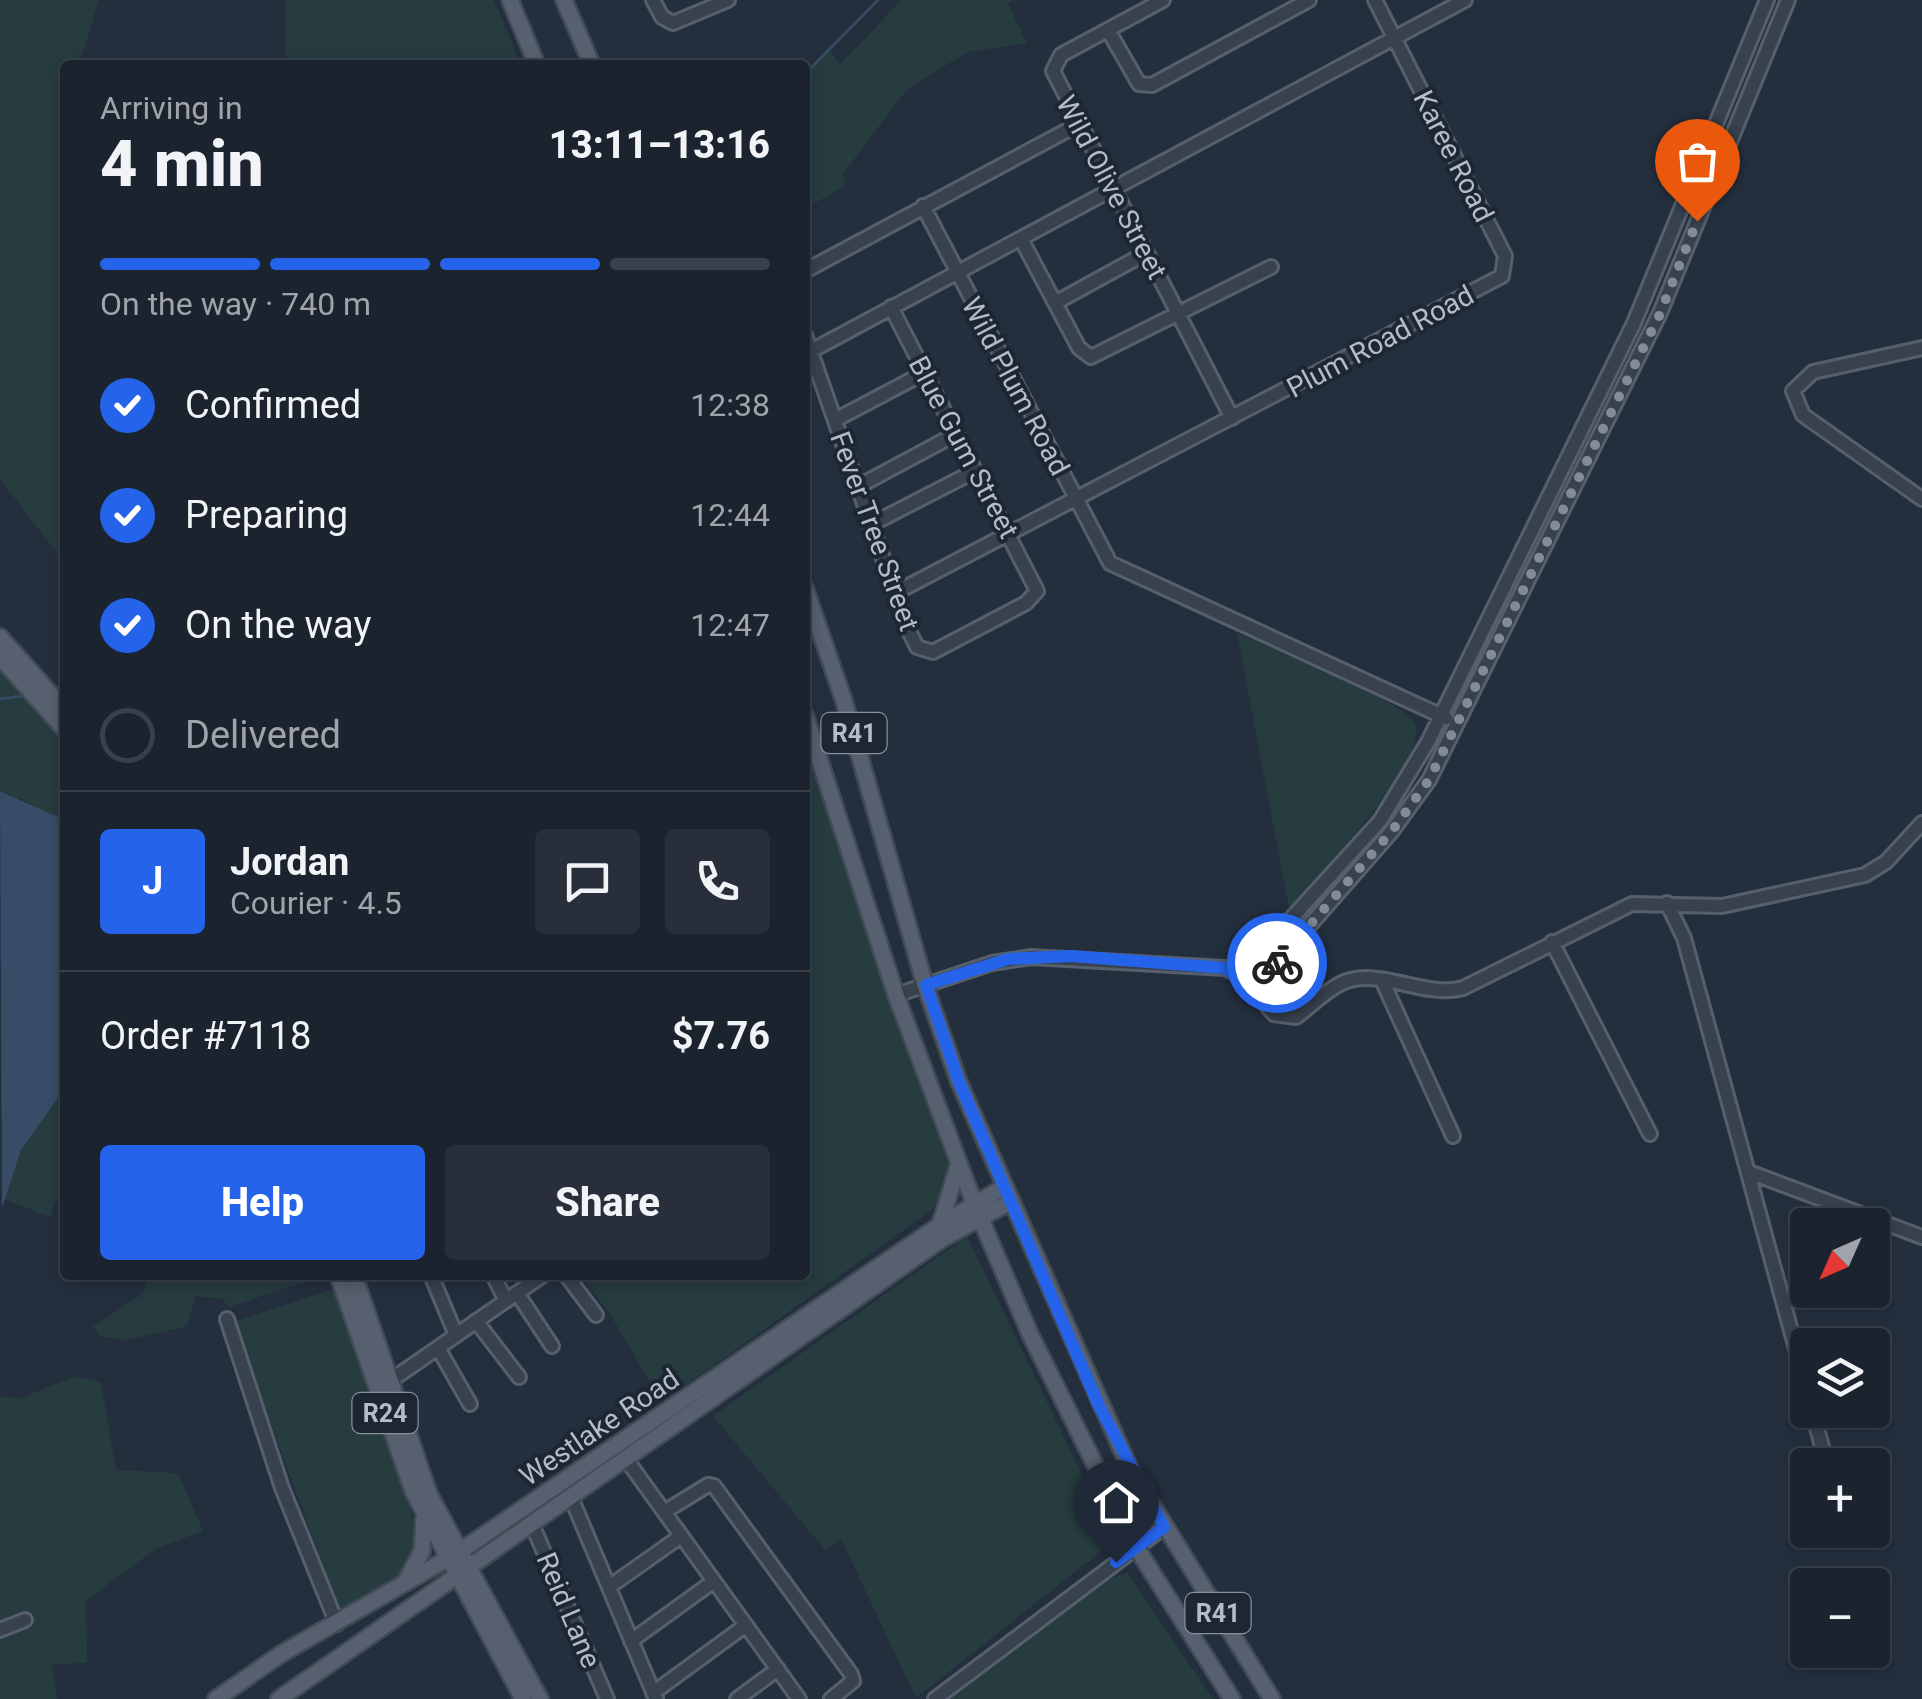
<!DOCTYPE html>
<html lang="en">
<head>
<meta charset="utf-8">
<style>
  :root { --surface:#1b232e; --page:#282f3a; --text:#f1f3f6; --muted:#a0a4aa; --line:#39404a; --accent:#2563eb }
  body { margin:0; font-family:Roboto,sans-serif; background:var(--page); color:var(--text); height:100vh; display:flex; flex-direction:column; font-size:38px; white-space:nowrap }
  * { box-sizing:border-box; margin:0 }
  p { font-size:32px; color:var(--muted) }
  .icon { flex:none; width:55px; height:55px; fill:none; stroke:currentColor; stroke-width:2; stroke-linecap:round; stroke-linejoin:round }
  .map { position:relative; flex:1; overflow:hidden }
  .drawer { position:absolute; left:60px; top:60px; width:750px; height:1220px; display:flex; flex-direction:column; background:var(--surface); border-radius:10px; box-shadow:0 5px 15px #0003,0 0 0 2px var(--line) }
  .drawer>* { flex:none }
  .needle { width:65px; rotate:225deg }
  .buttons { position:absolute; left:1790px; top:1208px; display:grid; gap:20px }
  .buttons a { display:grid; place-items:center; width:100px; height:100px; border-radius:10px; background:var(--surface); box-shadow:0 5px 15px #0003,0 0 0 2px var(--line); font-size:50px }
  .pin { position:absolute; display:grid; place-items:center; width:85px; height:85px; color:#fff; margin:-102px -42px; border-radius:50% 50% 50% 0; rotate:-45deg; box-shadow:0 0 10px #0007 }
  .pin .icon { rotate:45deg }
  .courier { position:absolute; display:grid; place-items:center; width:100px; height:100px; margin:-50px; border:8px solid #2563eb; border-radius:50%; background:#fff; color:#222; box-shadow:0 2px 12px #0007 }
  .headline em { font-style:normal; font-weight:800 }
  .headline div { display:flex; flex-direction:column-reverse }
  .headline { display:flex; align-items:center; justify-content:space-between; height:170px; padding:0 40px }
  h1 { font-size:65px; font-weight:800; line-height:75px }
  .bar { display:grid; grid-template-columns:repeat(4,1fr); gap:15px 10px; align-content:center; height:120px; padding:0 40px }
  .bar i { height:12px; border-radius:8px; background:var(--line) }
  .bar .on { background:var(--accent) }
  .bar p { grid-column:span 4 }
  .line { display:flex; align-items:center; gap:25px; padding:0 40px; border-top:2px solid var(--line) }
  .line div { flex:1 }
  .round { display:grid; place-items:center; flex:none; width:105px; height:105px; border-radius:10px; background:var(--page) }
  ol { padding:0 40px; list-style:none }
  li { display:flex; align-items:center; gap:30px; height:110px }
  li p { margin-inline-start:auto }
  li .icon { padding:10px; border-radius:50%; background:var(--accent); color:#fff; stroke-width:4 }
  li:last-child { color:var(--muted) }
  li i { width:55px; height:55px; border:5px solid var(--line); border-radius:50% }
  .primary-button { display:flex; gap:20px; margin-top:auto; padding:20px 40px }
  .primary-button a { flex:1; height:115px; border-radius:10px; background:var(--accent); color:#fff; font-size:40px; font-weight:800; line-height:115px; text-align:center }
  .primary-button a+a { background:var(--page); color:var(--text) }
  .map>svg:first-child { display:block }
</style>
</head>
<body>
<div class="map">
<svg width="1922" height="1699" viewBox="0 0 1922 1699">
  <rect width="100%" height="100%" fill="#242f3e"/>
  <path fill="#263c3f" d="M0 0H99L79 65H65V585L63 561 0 479Z
    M286 0H494L521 65H286Z
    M902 0H1013L1008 4 1027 43 968 52 907 89 843 174 846 185 805 209V73L830 50 840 64Z
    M1237 633C1267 647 1401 700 1414 722 1435 756 1314 880 1289 908Z
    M0 671 65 743V820L0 790Z
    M805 749 948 1164V1181L932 1210 662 1402 610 1314 580 1275H805Z
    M65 1088V1176L50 1217 4 1199 21 1150Z
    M967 1236 1114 1541 916 1698 841 1539 826 1551 713 1416Z
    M149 1275H327L229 1307 222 1299 195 1296 187 1326 128 1340 99 1336 93 1327 143 1293Z
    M333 1289 412 1514 418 1547 396 1584 340 1611 233 1322Z
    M76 1376 101 1383 116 1470 178 1473 203 1531 156 1549 86 1600 87 1663 52 1664 57 1699H0V1396L18 1399Z
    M1127 1572 1213 1699H946L1109 1580Z"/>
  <path fill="#394c67" d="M0 791 65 820V1088L21 1150 2 1208Z"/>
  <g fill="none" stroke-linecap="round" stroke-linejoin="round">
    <path stroke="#394c67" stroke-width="2.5" d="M805 74 878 0
      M0 699 22 696"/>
    <g stroke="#565f6c" stroke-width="18">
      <path id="minor" d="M653 0 662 17 673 23 728 0
        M1163 0 1061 55 1053 71 1232 418
        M1108 30 1139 84 1152 85 1309 0
        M923 206 1110 563 1446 718
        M1021 239 1079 348 1091 357 1271 267
        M805 271 1079 124
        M1055 303 1146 253
        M805 335 907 627 917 647 933 652 1026 603 1037 591 891 307
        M1922 348 1813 372 1793 391 1803 415 1922 499
        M811 351 1465 0
        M835 420 924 373
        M859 486 956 434
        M870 525 975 471
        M895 593 1502 276 1505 256 1375 0
        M1667 903 1684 938 1808 1393
        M1552 942 1650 1134
        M1240 975 1380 821 1428 742 1634 323 1767 0
        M1382 980 1453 1136
        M1254 989 1392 831 1429 780 1660 313 1788 0
        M896 995 992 963 1031 957 1225 968 1240 975 1274 1014 1296 1017C1310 1007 1324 992 1340 984 1376 965 1424 999 1463 988L1632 904 1722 906 1865 875 1886 862 1922 823
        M1749 1172 1922 1237
        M431 1275 456 1335
        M493 1275 506 1301
        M566 1275 596 1315
        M517 1293 552 1346
        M227 1319 282 1488 337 1624
        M476 1321 519 1377
        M438 1348 470 1404
        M390 1381 543 1275
        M1812 1410 1827 1465
        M626 1459 799 1699
        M570 1495 656 1699
        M664 1512 708 1485 714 1486 851 1674 853 1681 831 1699
        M531 1522 607 1699
        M1844 1530 1846 1537
        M609 1587 681 1536
        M0 1630 25 1620
        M631 1641 714 1581
        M653 1693 746 1625
        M737 1699 778 1669
        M935 1699 1164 1527"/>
    </g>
    <g stroke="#414a57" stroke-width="20">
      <path id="major" d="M510 0 537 65
        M564 0 592 65
        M805 588 844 701 925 985 959 1082 1130 1469 1272 1699
        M0 637 65 710
        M0 657 65 730
        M805 715 896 995 974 1203 1030 1334 1136 1547 1232 1699
        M941 1222 959 1163
        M338 1275 413 1491 523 1699
        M354 1275 429 1494 540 1699
        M406 1581 422 1551 424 1518
        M216 1699 281 1654 459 1552 940 1225 1004 1187
        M279 1699 942 1239 1010 1202"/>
    </g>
    <use href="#minor" stroke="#38414e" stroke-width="12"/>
    <use href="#major" stroke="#56606e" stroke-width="15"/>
  </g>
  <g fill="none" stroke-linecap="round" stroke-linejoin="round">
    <path stroke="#828b98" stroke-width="10" stroke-dasharray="0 18" d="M1277 963 1392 831 1429 780 1660 314 1697 221"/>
    <path stroke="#2563eb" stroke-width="12" d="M1116 1562 1164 1527 1099 1406 959 1082 926 985 1008 959 1071 956 1225 968 1254 988 1277 963"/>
  </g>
  <g text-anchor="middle" stroke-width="8" stroke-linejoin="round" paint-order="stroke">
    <g fill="#1d2633" stroke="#878f9c" stroke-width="2.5">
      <rect x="821.5" y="713" width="65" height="40" rx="8"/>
      <rect x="352.5" y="1393" width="65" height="40" rx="8"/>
      <rect x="1185.5" y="1593" width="65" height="40" rx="8"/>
    </g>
    <g font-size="25" font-weight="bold" fill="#b4bcc9">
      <text x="854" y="742">R41</text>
      <text x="385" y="1422">R24</text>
      <text x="1218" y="1622">R41</text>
    </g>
    <g font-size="28" fill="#b4bcc9" stroke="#1d2633">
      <text transform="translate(1454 156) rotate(63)" y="10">Karee Road</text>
      <text transform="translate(1112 187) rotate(62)" y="10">Wild Olive Street</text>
      <text transform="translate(1380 341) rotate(-28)" y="10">Plum Road Road</text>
      <text transform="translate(1016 386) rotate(62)" y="10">Wild Plum Road</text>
      <text transform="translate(964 447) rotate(62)" y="10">Blue Gum Street</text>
      <text transform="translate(875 531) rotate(70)" y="10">Fever Tree Street</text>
      <text transform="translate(599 1427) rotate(-34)" y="10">Westlake Road</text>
      <text transform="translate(569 1610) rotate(67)" y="10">Reid Lane</text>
    </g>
  </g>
</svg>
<div class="buttons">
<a><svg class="needle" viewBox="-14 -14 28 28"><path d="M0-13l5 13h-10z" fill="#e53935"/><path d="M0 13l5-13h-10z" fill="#a0a4aa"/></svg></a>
<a><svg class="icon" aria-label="layers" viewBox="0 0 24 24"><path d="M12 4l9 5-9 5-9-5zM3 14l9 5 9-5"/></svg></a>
<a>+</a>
<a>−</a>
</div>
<div class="pin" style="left:1697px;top:221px;background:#ea580c"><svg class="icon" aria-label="bag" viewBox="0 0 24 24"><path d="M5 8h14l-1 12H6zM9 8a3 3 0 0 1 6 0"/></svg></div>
<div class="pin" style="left:1116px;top:1562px;background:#1f2937"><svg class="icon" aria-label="home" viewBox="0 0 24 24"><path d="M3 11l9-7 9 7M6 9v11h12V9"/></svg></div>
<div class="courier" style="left:1277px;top:963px"><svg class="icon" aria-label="bike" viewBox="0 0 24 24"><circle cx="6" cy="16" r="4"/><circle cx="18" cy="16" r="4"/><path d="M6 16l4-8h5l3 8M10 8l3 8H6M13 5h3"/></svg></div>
<section class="drawer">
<div class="headline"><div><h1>4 min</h1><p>Arriving in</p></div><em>13:11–13:16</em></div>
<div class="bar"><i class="on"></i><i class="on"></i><i class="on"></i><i></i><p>On the way · 740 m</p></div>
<ol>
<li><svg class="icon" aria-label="check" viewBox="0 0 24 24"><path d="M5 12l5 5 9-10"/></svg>Confirmed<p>12:38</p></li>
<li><svg class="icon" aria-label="check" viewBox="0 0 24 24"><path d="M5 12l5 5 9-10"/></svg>Preparing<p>12:44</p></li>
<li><svg class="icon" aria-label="check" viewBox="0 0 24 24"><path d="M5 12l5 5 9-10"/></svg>On the way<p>12:47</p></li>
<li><i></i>Delivered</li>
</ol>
<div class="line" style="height:180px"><b class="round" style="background:var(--accent);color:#fff">J</b><div><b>Jordan</b><p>Courier · 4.5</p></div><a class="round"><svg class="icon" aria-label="chat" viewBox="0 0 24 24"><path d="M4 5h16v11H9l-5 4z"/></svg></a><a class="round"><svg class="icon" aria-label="phone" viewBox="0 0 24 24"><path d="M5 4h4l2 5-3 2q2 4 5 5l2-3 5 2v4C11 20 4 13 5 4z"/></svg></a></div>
<div class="line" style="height:130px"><div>Order #7118</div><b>$7.76</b></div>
<div class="primary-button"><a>Help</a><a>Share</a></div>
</section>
</div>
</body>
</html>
